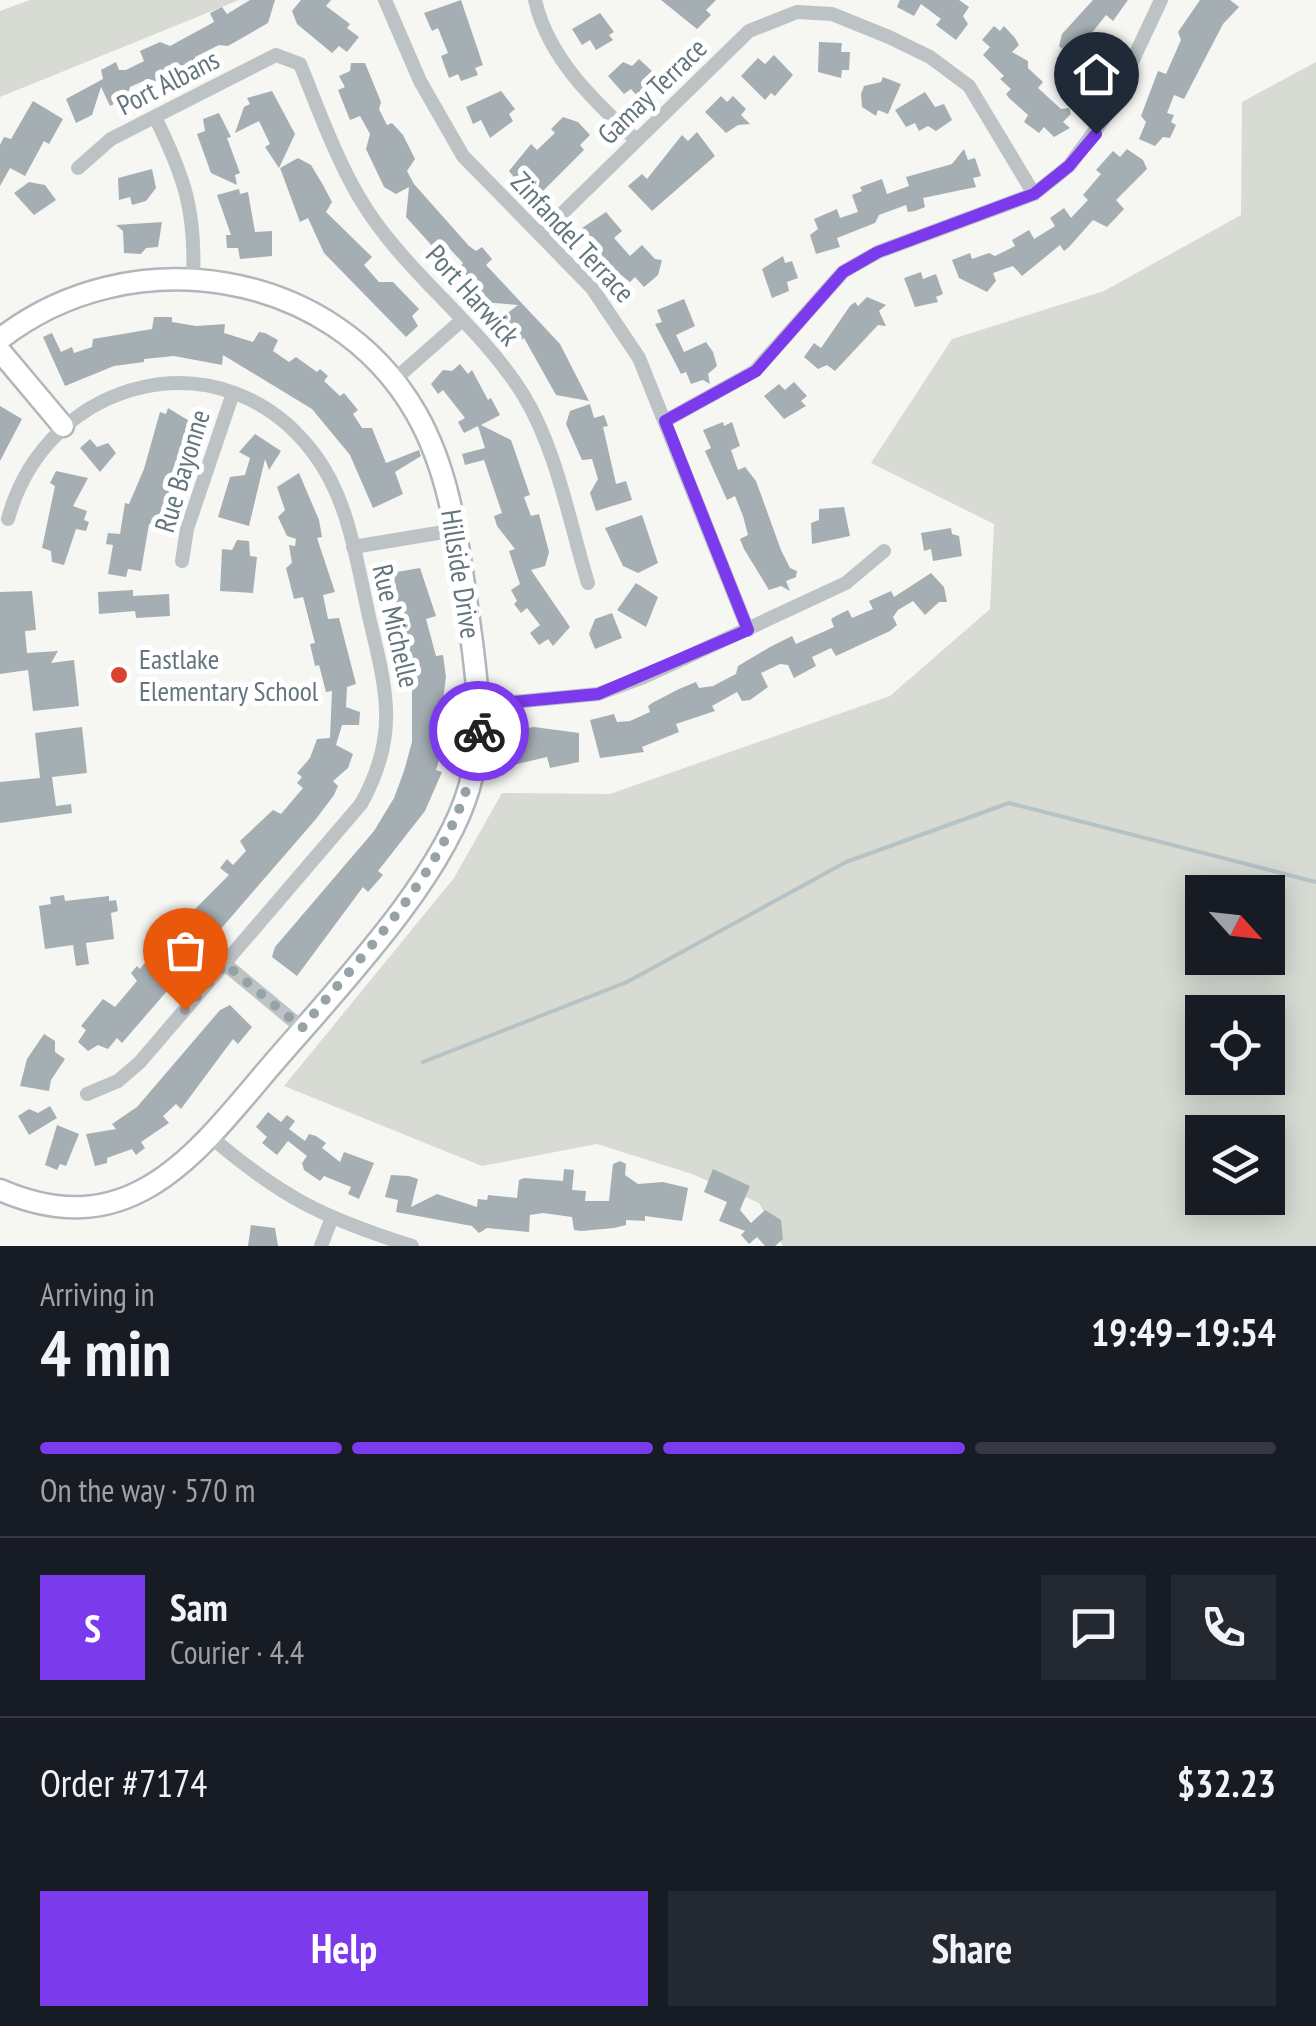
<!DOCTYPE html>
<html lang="en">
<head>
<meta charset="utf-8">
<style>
  :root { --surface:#171b24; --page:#242831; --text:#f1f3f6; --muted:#9ea1a6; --line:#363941; --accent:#7c3aed }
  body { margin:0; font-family:"PT Sans Narrow",sans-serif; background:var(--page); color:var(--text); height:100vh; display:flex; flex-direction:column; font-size:38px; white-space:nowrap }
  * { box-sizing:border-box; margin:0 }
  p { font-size:32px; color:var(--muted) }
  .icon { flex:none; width:55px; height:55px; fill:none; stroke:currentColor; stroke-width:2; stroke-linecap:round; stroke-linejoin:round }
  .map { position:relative; height:1246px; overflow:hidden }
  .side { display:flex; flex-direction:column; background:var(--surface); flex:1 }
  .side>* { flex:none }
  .needle { width:65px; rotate:117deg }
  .fabs { position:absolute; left:1185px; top:875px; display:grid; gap:20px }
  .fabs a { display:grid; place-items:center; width:100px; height:100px; border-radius:0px; background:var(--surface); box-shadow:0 5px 25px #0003; font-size:50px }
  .pin { position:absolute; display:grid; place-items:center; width:85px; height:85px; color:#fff; margin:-102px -42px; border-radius:50% 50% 50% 0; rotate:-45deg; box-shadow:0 0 10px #0007 }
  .pin .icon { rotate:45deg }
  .courier { position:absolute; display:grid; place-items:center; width:100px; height:100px; margin:-50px; border:8px solid #7c3aed; border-radius:50%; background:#fff; color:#222; box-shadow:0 2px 12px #0007 }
  .summary em { font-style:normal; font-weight:700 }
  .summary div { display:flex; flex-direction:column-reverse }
  .summary { display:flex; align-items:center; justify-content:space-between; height:170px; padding:0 40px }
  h1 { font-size:65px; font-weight:700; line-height:75px }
  .bar { display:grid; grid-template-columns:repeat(4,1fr); gap:15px 10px; align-content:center; height:120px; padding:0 40px }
  .bar i { height:12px; border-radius:8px; background:var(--line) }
  .bar .current { background:var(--accent) }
  .bar p { grid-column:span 4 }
  .line { display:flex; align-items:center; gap:25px; padding:0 40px; border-top:2px solid var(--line) }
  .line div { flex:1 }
  .round { display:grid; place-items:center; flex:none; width:105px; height:105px; border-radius:0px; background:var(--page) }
  .cta { display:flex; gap:20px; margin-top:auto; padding:20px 40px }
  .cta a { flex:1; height:115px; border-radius:0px; background:var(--accent); color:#fff; font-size:40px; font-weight:700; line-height:115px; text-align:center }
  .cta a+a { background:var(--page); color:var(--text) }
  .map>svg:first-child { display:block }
</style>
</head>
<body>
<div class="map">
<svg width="1316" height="1246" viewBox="0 0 1316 1246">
  <rect width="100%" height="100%" fill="#f6f6f3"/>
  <path fill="#d7dbd3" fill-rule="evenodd" d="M30 0H239L0 97V11Z
    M1316 62V1246H783L759 1203 692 1174 597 1144 482 1166 284 1086 454 878 502 793 610 794 890 696 990 609 994 524 871 463 952 339 1104 291 1241 215 1242 102ZM1202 892H1268V958H1202ZM1202 1012H1268V1078H1202ZM1202 1132H1268V1198H1202Z"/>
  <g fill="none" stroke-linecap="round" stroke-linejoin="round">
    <path stroke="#b5c3c6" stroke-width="4" d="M423 1062 627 982 846 862 1009 803 1316 882"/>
  </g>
  <path fill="#a5afb3" d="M250 0H275L268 23 228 46 219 45 195 57 198 67 187 72 162 83 148 79 130 87 127 97 110 106 101 87 92 115 76 123 66 99 103 79 101 70 116 62 119 70H126L144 61 140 51 160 42 170 46 214 22 210 13 222 7 227 14Z
    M301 0H331L326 6 350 24 347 28 359 37 347 52 339 46 332 53 297 24 292 11Z
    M461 0 483 65 475 68 478 75 461 81 458 74 449 78 441 56 448 53 438 28 432 31 424 13Z
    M661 0H716L706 10 711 15 697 29Z
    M900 0H959L969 7 963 16 968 24 956 40 936 25 941 19 921 4 914 16 897 7Z
    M1093 0H1128L1113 21 1106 15 1091 34 1105 46 1096 57 1092 60 1087 56 1077 66 1069 59H1059L1066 52 1059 46 1062 34Z
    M1200 0H1230L1239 7 1223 24 1184 99 1174 95 1167 113 1174 115 1171 122 1176 125 1170 138 1163 137 1155 146 1139 139 1146 122 1141 116 1158 71 1166 74 1181 40 1178 32Z
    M600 13 614 32 609 35 613 40 596 50 590 40 582 45 572 29Z
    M994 26 1000 31 1004 26 1015 38 1019 45 1012 52 1028 61V68L1043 82 1038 88 1061 109 1069 108 1071 114 1063 122 1070 128 1054 137 1044 127 1039 133 1024 122 1028 115 1009 98 1006 94 1011 89 1000 79 1004 76 983 55 990 47 982 40Z
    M819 42 842 43 841 52H850L849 70H842L841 78 818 72Z
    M774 55 793 75 775 96 771 93 765 100 741 76 758 58 765 64Z
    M639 59 654 73 647 79 654 86 640 99 631 89 624 94 608 76 623 62 632 66Z
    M351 63H365L381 102 379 109 387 125 392 123 403 135 415 159 407 171 414 184 469 246 476 251 482 247 492 259 486 265 560 344 589 401 556 395 524 338 517 343 506 328 505 315 518 305 483 302 457 272 463 263 450 249 434 248 406 217 409 187 396 194 384 187 366 149 370 134 360 116 350 120 338 90 345 87 339 76 350 71Z
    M883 77 901 84 888 114 878 110 876 116 862 107 861 94 864 86 881 82Z
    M272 91 295 134 279 168 265 147 270 144 259 121 235 133 244 107 250 104 247 98Z
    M501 91 515 109 509 114 513 121 490 138 481 120 473 124 466 107Z
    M925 92 935 107 944 104 952 120 936 131 928 126 919 131 915 123 906 127 895 110Z
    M721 96 727 102 733 96 746 109 741 115 750 124 738 125 726 133 705 112Z
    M33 101 63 119 49 144 44 141 25 176 10 168 0 186V145L4 137 11 139Z
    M219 113 231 137 227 138 240 173 235 175 237 185 211 173 197 134 205 131 203 119Z
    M563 117 578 122 590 135 580 145 584 150 543 191 536 184 527 194 509 171 531 144 537 150 555 133 551 129Z
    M697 132 715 156 652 211 628 186 642 174 647 179 682 135 688 141Z
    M964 149 968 160 975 158 981 176 973 178 976 187 923 198 925 207 915 211 908 212 906 205 879 215 875 223 837 238 840 247 816 254 810 235 818 229 814 219 837 209 840 218 858 212 852 195 862 191 860 187 882 179 887 194 909 186 906 177 952 164Z
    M1127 149 1143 160 1147 169 1116 200 1124 209 1107 227 1093 220 1069 247 1064 251 1060 245 1022 276 1013 266 993 273 996 281 987 292 959 278 952 260 970 253 972 259 989 253 995 256 1015 246 1012 240 1029 230 1034 239 1055 226 1050 218 1064 208 1071 218 1088 200 1083 195 1101 174 1096 170 1113 151 1120 157Z
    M298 158 311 165 323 185 332 202 326 212 372 257 364 265 379 282H393L419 309 412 316 418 326 406 337 324 253 308 218 300 222 280 168Z
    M152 169 156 188 146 201 132 205 130 197 119 200 118 178Z
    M29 182 45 185 56 200 34 215 14 193Z
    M239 189 240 194 248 192 255 232 272 231V256L240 259 238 248H227L226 235H231L217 195Z
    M606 212 622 231 614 238 630 256 642 245 655 259 662 260 658 275 644 287 635 277 630 282 626 279 590 249 596 243 582 228Z
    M162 222 158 247 146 248 141 254 124 253 123 231 116 225Z
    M783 256 785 263 792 261 798 278 787 282 789 291 772 298 762 269Z
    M921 272 923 279 936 274 943 294 936 297 938 302 915 307 904 278Z
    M867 297 886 305 879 311 886 326 878 325 835 371 827 365 818 369 804 357 814 343 821 348 850 306 855 302 858 306Z
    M684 299 695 326 676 335 684 352 706 342 713 352 717 366 708 374 710 384 703 380 691 384 686 372 681 374 655 324 662 322 657 310Z
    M154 317H172V322L196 326 225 324 224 333 253 342 259 332 265 333 278 340 273 351 289 362 296 357 317 372 320 369 328 376 324 381 340 396 344 393 358 410 353 414 362 428H372L386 463 419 450 421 456 395 472 403 494 373 508 350 455 312 409 223 355 222 365 174 356 144 359V362L114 366 65 386 43 337 52 333 61 352 72 347 74 353 92 347 93 339 152 329Z
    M460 364 468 374 472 370 488 400 491 398 500 415 481 425 511 440 530 495 524 497 531 516 539 514 549 552 545 566 531 570 570 627 553 646 548 639 539 645 530 633 540 625 527 608 521 613 514 604 517 601 511 590 520 584 509 551 515 549 497 526 494 516 502 513 484 460 465 465 462 454 485 448 478 426 464 433 458 422 465 418 443 390 438 394 431 384 443 370 452 371Z
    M794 382 807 396 801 401 806 406 784 419 764 396 779 384 785 390Z
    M590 404 594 418 604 415 608 426 603 427 616 484 626 481 632 500 596 511 590 493 598 479 592 459 582 460 566 424 570 411Z
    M0 406 22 419 0 461Z
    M168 408 191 422 167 499 157 526 149 524 141 571 128 569 126 577 108 574 113 545 106 544 108 533 120 534 125 503 129 504 144 469 160 412 166 414Z
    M723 422 724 426 732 422 740 446 731 450 738 470 745 467 756 481 781 550 790 568 797 571 796 577 786 581 790 591 781 586 769 590 744 549 740 539 748 535 743 516 735 496 727 500 705 451 711 448 703 430Z
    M255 434 281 451 269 470 265 459 249 526 218 517 230 477 245 475 250 458 239 452Z
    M90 439 97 447 108 443 116 453 100 472 80 448Z
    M56 471 88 478 73 506 87 511 84 520 89 522 86 531 76 529 64 565 52 562 51 551 42 548 55 486 50 483Z
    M299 473 319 520 322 537 317 538 335 592 323 595 328 619 339 618 356 684 347 687 346 707 360 712 359 725H342L336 745 353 754 348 768 333 781 338 786 334 795 316 819 122 1043 117 1038 108 1049 98 1045 88 1051 78 1042 86 1030 81 1026 103 999 115 1007 137 981 131 973 137 966 140 969 157 948 162 952 175 938 167 927 176 916 185 919 229 875 220 868 227 859 233 865 246 851 240 841 273 810 281 814 303 788 297 783 302 777 297 773 310 758 317 739 330 738 332 691 326 692 319 665 315 666 310 644 315 643 303 597 294 599 286 568 292 563 289 545 295 546 296 539 287 536 278 517 285 510 277 487Z
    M844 507 850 536 812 544 811 523 819 520V509Z
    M642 515 658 563 638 573 623 566 605 528Z
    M951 528 952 534 959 536 962 556 933 561 931 549 924 551 921 533Z
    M237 540 249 541 250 556 257 557 253 593 220 591 222 549 232 550Z
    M420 568 436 616 426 619 436 656 443 655 446 677 436 756 440 757 436 770 442 772 425 811 378 871 383 875 368 892 363 887 297 976 272 957 275 947 374 831 394 798 404 771 412 742V681L389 584 391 573Z
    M931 573 944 587 947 602H939L925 615 913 601 898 610 893 617 897 625 890 631 836 656 831 648 812 657 816 666 794 678 788 665 780 664 761 673 768 687 750 700 742 701 737 692 712 706 715 711 676 724 679 732 642 747 644 752 600 758 590 720 614 714 617 722 630 721 650 712 648 706 652 703 679 689 696 682 699 688 713 686 736 674 738 666 770 647 792 636 796 644 834 627 831 619 836 616 848 610 852 618 873 609 869 601 891 591 894 597Z
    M636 583 658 597 646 627 617 610Z
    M133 590V596L169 594 170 616 136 618 135 611 99 614 98 592Z
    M32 591 36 630 25 631 27 653 58 651 51 663 74 660 79 706 33 711 28 670 0 674V592Z
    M612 613 622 638 595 649 589 634 595 619Z
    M82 727 87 773 52 777 56 806 71 804 72 813 0 823V782L40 778 35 733Z
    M534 727 579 733V762L550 768 547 757 513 765 512 758 505 759 504 740 516 738 515 730Z
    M64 895 65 901 109 896V901L116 900 118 911 111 913 114 939 86 943 89 964 76 966 73 945 45 949 39 906 51 904 50 897Z
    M230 1005 252 1027 238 1044 233 1039 181 1109 176 1104 163 1116 169 1123 141 1142 145 1148 136 1155 132 1149 107 1158V1163L95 1166 86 1134 116 1129 112 1124 137 1107 220 1010Z
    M44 1034 55 1041V1052L65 1059 51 1080 49 1091 20 1086 27 1059Z
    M50 1106 57 1118 29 1135 18 1116 29 1109 38 1113Z
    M268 1112 281 1122 287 1115 295 1121 289 1129 305 1141 309 1134 316 1136 326 1143 322 1148 340 1162 344 1152 374 1163 359 1199 348 1194 351 1187 324 1176 320 1181 304 1170 302 1163 307 1156 288 1141 277 1155 262 1143 267 1137 256 1127Z
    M57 1125 79 1134 66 1166 60 1164 57 1170 45 1165Z
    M620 1161 626 1164 625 1175 638 1184 663 1182 688 1188 682 1221 645 1216V1221L626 1220V1225L614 1228 581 1231 574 1230 572 1217 543 1213 530 1215 529 1232 487 1228 479 1233 472 1226 396 1212 398 1200 385 1197 391 1175 409 1176 418 1179 411 1207 437 1194 477 1207 478 1199 487 1200 488 1195 517 1198 519 1180 524 1178 563 1181 564 1169 574 1170 572 1190 586 1191 585 1201H609L613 1164Z
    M713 1169 750 1186 740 1210 751 1223 765 1210 781 1220 783 1239 775 1246H765L757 1237 749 1244 741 1235 745 1231 719 1221 727 1202 704 1192Z
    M251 1225 275 1228 278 1246H248Z"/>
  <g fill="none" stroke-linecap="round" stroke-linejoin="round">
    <g stroke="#b0b7ba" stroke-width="25">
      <path id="secondary" d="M0 339C129 238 332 267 416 413 451 474 458 544 468 613 476 673 486 728 469 788 441 885 325 1001 259 1080 188 1165 122 1243 0 1190
        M0 351 63 426"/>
    </g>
    <path stroke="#bdc3c5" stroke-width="14" d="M385 0 420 81 463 156 592 288 639 358 748 630
      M535 0C548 58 594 101 636 140
      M155 117C184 176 196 210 193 278
      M78 168 111 139 276 55 300 64C318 108 335 156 359 197 402 271 479 323 524 396 557 451 569 521 588 583
      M540 235 749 31 797 12 832 14 889 37 930 57 969 86 1034 194
      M394 380 461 321
      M665 421 755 371 843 272 878 252 1034 194 1069 166 1108 113 1161 0
      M8 519C47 376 225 332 315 455 350 502 357 565 370 621 387 692 399 736 361 804L140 1062 118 1081 87 1094
      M353 547 456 530
      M182 561 187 529 232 396
      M481 705 598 694 644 677 846 583 884 551
      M225 964 302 1028
      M211 1137C282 1198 324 1218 412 1246
      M321 1246 331 1220"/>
    <use href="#secondary" stroke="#fff" stroke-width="20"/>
  </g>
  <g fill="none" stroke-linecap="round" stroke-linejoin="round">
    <path stroke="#96a2a6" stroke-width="10" stroke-dasharray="0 18" d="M185 1010 225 964 302 1028C376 937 466 853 479 731"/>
    <path stroke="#7c3aed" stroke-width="12" d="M479 731 481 705 598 694 748 630 665 421 756 371 843 272 878 252 1034 194 1069 166 1096 134"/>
  </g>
  <circle fill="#d84331" stroke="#fff" stroke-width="4" cx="119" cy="675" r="10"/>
  <g text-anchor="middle" stroke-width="10" stroke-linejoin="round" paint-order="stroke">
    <g font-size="28" fill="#63757d" stroke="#fff">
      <text transform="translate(168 82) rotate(-27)" y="10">Port Albans</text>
      <text transform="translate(652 91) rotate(-44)" y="10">Gamay Terrace</text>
      <text transform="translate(573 237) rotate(47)" y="10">Zinfandel Terrace</text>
      <text transform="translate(473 295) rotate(48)" y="10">Port Harwick</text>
      <text transform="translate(182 471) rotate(-73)" y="10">Rue Bayonne</text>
      <text transform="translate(461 574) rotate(81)" y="10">Hillside Drive</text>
      <text transform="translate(396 626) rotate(77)" y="10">Rue Michelle</text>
    </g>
    <g font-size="28" fill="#63757d" stroke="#fff" text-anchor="start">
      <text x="139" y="669">Eastlake<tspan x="139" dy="32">Elementary School</tspan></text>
    </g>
  </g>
</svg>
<div class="fabs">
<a><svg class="needle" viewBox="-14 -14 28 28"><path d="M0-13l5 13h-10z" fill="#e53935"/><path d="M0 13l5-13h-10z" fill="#9ea1a6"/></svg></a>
<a><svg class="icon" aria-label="locate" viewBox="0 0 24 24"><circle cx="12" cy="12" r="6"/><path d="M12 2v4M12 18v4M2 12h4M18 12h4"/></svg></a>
<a><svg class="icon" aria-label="layers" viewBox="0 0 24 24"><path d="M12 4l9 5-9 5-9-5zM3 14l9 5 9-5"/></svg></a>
</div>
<div class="pin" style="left:185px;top:1010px;background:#ea580c"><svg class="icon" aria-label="bag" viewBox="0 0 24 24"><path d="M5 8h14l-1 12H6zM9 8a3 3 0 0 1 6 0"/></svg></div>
<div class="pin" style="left:1096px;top:134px;background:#1f2937"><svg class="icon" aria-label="home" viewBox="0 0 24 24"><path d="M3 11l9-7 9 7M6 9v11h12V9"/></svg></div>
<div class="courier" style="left:479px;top:731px"><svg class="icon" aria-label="bike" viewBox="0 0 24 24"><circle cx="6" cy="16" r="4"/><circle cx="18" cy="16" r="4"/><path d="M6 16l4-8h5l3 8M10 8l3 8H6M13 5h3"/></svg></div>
</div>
<section class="side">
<div class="summary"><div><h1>4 min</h1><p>Arriving in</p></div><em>19:49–19:54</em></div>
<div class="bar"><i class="current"></i><i class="current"></i><i class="current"></i><i></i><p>On the way · 570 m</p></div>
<div class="line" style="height:180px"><b class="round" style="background:var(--accent);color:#fff">S</b><div><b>Sam</b><p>Courier · 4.4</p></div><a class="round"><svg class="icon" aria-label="chat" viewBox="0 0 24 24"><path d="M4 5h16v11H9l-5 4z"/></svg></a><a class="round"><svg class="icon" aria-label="phone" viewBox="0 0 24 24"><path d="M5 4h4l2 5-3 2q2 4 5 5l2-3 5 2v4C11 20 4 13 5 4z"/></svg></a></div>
<div class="line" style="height:130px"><div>Order #7174</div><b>$32.23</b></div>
<div class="cta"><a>Help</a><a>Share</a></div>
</section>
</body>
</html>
